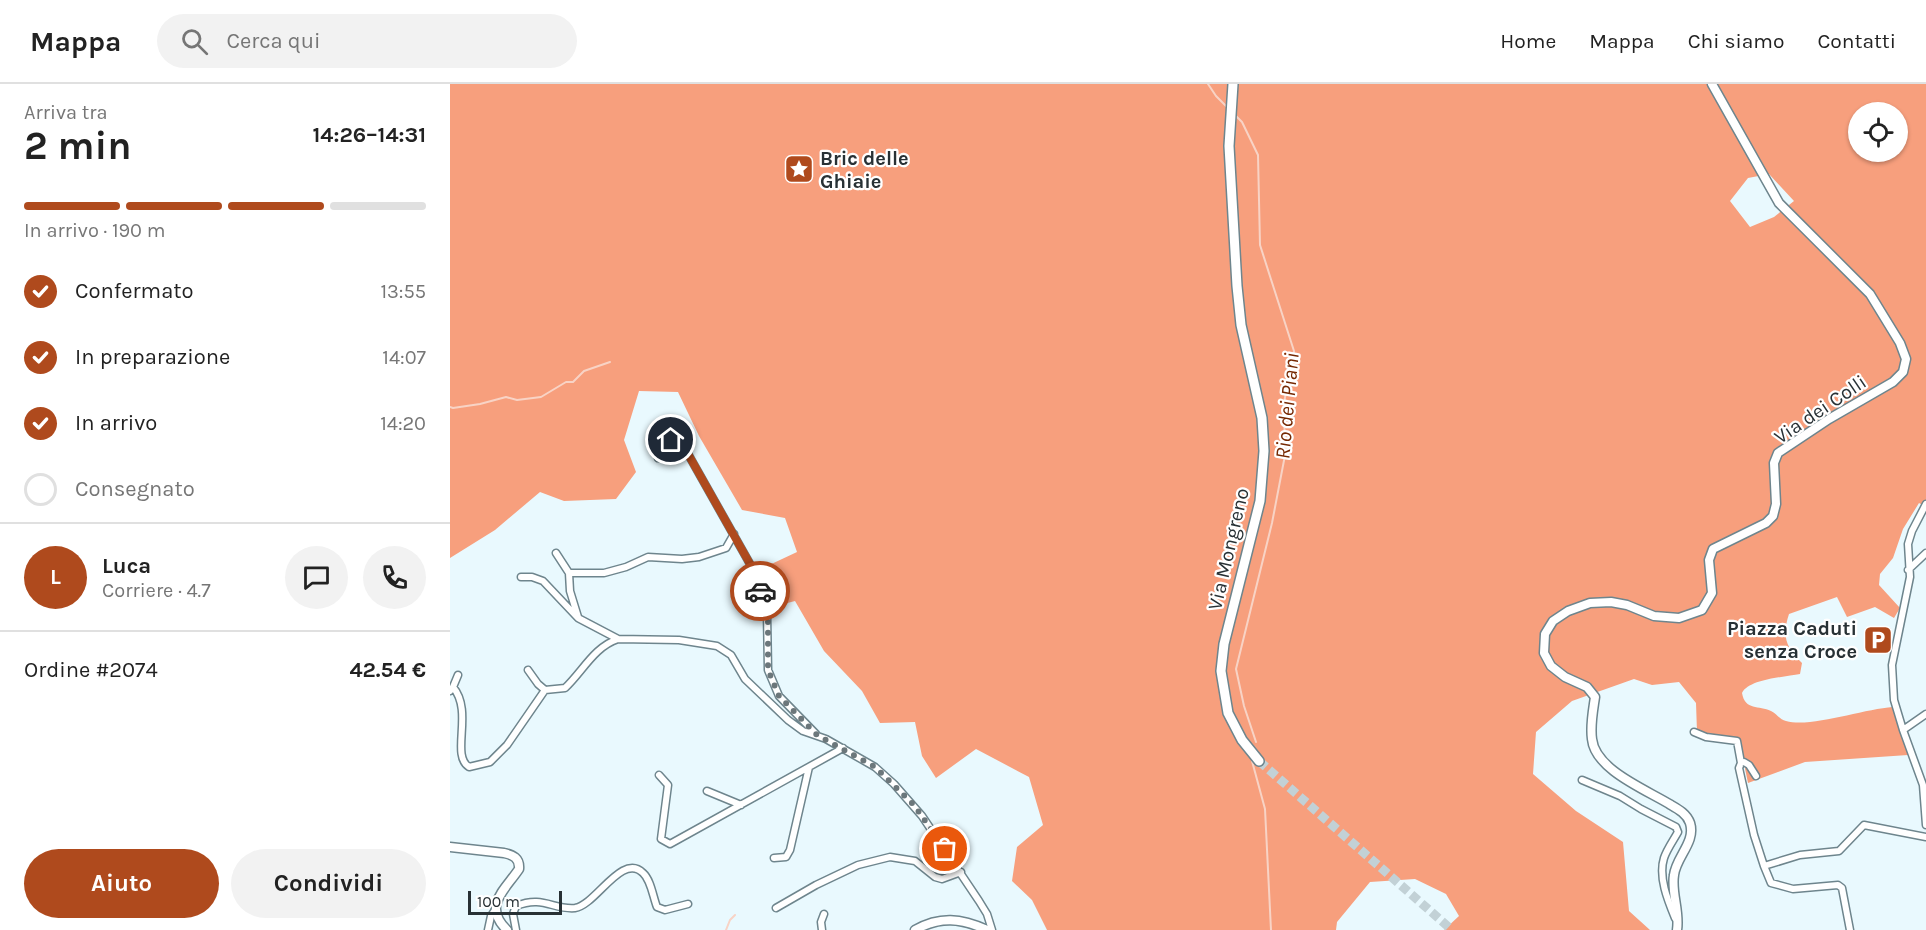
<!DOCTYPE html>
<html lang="it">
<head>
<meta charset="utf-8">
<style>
  :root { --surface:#fff; --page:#f2f2f2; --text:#222; --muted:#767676; --line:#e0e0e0; --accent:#af4a1d }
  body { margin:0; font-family:Karla,sans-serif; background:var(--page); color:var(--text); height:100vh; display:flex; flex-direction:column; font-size:22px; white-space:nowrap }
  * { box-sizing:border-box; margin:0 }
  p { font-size:20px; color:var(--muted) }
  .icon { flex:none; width:33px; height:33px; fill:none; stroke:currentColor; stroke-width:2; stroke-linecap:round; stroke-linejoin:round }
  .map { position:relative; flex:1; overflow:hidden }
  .details { display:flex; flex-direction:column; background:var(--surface); width:450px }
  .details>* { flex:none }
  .controls { position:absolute; left:1398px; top:18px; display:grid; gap:12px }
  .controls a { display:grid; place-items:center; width:60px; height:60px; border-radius:50%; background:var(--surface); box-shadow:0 2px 4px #0004; font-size:30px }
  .scale { position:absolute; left:18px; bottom:15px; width:94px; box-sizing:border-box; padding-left:6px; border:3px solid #283135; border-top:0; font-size:16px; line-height:21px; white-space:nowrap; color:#283135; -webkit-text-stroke:4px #fff; paint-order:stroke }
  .pin { position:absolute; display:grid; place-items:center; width:51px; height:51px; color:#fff; margin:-26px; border:3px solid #fff; border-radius:50%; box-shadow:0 2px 6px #0007 }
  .courier { position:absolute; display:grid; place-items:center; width:60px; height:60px; margin:-30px; border:4px solid #af4a1d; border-radius:50%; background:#fff; color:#222; box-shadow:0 2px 8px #0007 }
  .headline em { font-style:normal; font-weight:700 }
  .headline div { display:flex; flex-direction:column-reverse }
  .headline { display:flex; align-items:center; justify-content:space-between; height:102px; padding:0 24px }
  h1 { font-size:39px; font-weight:700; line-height:45px }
  .bar { display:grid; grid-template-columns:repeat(4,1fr); gap:9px 6px; align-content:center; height:72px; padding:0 24px }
  .bar i { height:8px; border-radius:4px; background:var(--line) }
  .bar .selected { background:var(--accent) }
  .bar p { grid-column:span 4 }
  .line { display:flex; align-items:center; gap:15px; padding:0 24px; border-top:2px solid var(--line) }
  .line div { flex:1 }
  .round { display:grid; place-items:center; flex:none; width:63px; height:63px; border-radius:32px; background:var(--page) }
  ol { padding:0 24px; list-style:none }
  li { display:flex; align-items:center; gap:18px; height:66px }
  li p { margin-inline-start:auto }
  li .icon { padding:6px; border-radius:50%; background:var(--accent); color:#fff; stroke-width:4 }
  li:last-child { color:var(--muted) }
  li i { width:33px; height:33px; border:3px solid var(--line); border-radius:50% }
  .primary-button { display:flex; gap:12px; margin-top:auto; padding:12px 24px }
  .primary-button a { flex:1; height:69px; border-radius:36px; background:var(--accent); color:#fff; font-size:24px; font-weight:700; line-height:69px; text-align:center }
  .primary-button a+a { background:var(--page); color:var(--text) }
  header { display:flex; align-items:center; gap:36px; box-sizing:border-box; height:84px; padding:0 30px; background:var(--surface); border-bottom:2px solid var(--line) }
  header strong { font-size:28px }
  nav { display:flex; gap:33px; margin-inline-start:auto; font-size:21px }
  .search { width:420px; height:54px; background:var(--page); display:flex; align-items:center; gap:15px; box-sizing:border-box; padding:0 21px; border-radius:33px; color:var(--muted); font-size:22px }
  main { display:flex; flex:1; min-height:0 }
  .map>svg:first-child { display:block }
</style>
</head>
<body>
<header>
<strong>Mappa</strong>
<div class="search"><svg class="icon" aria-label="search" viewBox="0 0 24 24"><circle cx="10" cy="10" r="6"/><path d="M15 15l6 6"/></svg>Cerca qui</div>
<nav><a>Home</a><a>Mappa</a><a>Chi siamo</a><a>Contatti</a></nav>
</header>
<main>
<section class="details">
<div class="headline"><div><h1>2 min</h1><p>Arriva tra</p></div><em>14:26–14:31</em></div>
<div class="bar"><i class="selected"></i><i class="selected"></i><i class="selected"></i><i></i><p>In arrivo · 190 m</p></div>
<ol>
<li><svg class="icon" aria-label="check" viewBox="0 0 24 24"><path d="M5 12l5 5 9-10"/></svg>Confermato<p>13:55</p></li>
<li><svg class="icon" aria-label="check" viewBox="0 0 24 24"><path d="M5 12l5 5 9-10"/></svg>In preparazione<p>14:07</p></li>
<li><svg class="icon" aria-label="check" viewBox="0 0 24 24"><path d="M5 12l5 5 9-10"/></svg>In arrivo<p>14:20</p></li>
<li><i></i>Consegnato</li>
</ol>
<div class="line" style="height:108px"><b class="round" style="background:var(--accent);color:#fff">L</b><div><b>Luca</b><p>Corriere · 4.7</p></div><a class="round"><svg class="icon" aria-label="chat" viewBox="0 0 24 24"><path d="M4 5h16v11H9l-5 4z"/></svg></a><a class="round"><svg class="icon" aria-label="phone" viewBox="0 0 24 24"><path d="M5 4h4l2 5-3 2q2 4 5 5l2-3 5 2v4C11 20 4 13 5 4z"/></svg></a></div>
<div class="line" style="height:78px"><div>Ordine #2074</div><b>42.54 €</b></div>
<div class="primary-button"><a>Aiuto</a><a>Condividi</a></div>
</section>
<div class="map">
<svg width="1476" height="846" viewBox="0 0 1476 846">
  <rect width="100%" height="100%" fill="#e9f9fe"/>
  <path fill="#f79f7d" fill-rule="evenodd" d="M0 0H1476V423L1469 419 1453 445 1443 474 1430 490 1429 501 1450 524 1444 534 1425 523 1397 533 1387 513 1339 530C1332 551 1335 563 1352 579L1350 590C1335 593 1299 595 1292 609 1295 627 1309 621 1321 627 1327 630 1330 636 1336 637 1361 644 1413 625 1443 623L1458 671 1355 678 1298 699 1289 655 1266 654 1247 648 1246 619 1229 598 1202 601 1184 595 1122 617 1086 648 1083 690 1126 727 1173 758 1179 827 1200 846H994L1009 832 996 810 965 795 920 798 887 838 886 846H597L582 816 562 797 567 763 593 741 579 693 526 665 486 694 472 672 465 638 430 639 412 607 374 567 345 517 326 522 315 483 347 468 335 434 292 426 249 352 228 308 189 307 174 356 186 388 166 415 114 417 90 408 45 446 0 474ZM1408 28H1448V68H1408ZM1319 90 1344 117 1324 133 1300 143 1280 117 1298 94Z"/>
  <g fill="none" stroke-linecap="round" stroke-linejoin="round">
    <path stroke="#f8d3c5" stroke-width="2" d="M758 0 766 12 779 25
      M785 31 792 38 808 71 810 161 844 267 833 324 836 366 822 439 786 585 794 622 806 658
      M0 323 3 324 30 320 56 313 67 316 91 313 116 298H123L134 287 160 278
      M802 677 815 725 821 846
      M276 846 280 836 285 831"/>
    <path stroke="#c2d1d6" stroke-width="9" stroke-dasharray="9 4.5" stroke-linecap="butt" d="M809 677 1002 846"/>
    <g stroke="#6e858d" stroke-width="9">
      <path id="street" d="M208 374 221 356 229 354 304 487 317 530 318 586 329 612 366 650
        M1476 420 1462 447 1458 460 1460 493 1442 581 1444 616 1453 646 1473 701 1476 741
        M106 469 119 489
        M1458 486 1476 469
        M71 493H82L93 497 128 534 168 555 229 556 267 562 281 571 295 595 338 636 353 647 376 655 425 683 444 700 472 732 529 817 537 830 542 846
        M128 533 120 507 119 489H154L176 483 198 473 232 475 249 473 276 464 284 450
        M78 586 88 600 95 606 115 604C133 587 144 563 168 555
        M3 603 8 591
        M0 607 3 603C24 628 0 671 19 683L40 678 57 661 95 606
        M1453 646 1476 630
        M1244 648 1256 653 1287 657 1291 679
        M209 691 218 701 211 755 220 760 393 664
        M1306 692 1299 681 1294 678 1291 679 1289 684 1304 751 1314 782
        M1132 696 1170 712 1191 725 1226 743 1228 748C1223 757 1217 765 1214 774 1208 793 1218 817 1225 834
        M257 707 291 721
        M324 774 336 773 340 766 359 683
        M326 824 366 801 408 781 440 773 465 777 485 793 492 795 511 788
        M38 846 41 832 45 826
        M66 846 63 830 66 822C93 811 103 826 125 824 146 821 172 768 193 789 201 796 203 813 207 823L215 826 238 820
        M372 846 371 838 374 830
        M1400 846 1392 804 1388 801 1343 805 1321 799 1314 782 1350 771 1389 767 1414 741 1476 753"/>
    </g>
    <g stroke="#6e858d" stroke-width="11">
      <path id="secondary" d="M0 763 54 769C63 771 70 774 69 785 55 806 32 822 57 846
        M465 846C490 832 511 834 537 846
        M1227 846C1230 827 1221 809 1224 791 1226 773 1246 758 1240 739 1237 730 1228 725 1221 721 1197 706 1145 686 1142 655 1140 641 1143 627 1145 613L1137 603 1115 593 1101 582 1094 569 1095 550 1103 537 1118 527 1140 519 1161 518 1177 521 1204 532 1229 534 1252 526 1262 509 1259 476 1263 465 1316 439 1323 432 1326 420 1324 379 1328 369 1379 335 1443 298 1453 288 1456 275 1450 259 1420 210 1329 119 1262 0"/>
    </g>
    <g stroke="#6e858d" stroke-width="12">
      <path id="primary" d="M783 0 779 62 787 202 791 241 812 334 814 367 810 417 774 560 771 587 778 629 792 656 809 677"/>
    </g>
    <use href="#street" stroke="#fff" stroke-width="6"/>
    <use href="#secondary" stroke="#fff" stroke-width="8"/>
    <use href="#primary" stroke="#fff" stroke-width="9"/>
  </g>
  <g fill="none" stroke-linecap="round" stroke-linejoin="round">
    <path stroke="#6c777b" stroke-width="6" stroke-dasharray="0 10.8" d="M310 507 318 530V586L329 612 367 651 425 683 464 721 495 765"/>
    <path stroke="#af4a1d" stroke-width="8" d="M221 356 229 354 304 487 310 507"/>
  </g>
  <defs>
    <g id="sight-square" transform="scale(1.5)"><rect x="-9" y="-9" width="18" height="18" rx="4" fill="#af4a1d" stroke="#fff"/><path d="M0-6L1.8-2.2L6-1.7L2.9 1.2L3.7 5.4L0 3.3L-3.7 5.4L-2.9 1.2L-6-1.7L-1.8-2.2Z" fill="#fff"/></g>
    <g id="parking-square" transform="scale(1.5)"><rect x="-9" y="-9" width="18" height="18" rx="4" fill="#af4a1d" stroke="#fff"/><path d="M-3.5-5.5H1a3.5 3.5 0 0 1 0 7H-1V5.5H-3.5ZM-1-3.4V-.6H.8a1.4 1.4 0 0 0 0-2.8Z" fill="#fff"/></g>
  </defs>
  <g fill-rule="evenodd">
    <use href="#sight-square" x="349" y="85"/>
    <use href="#parking-square" x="1428" y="556"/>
  </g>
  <g text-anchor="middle" stroke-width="4.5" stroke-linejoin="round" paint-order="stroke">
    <g font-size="20" font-weight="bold" fill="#283135" stroke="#fff" text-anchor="start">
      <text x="370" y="81">Bric delle<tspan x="370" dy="23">Ghiaie</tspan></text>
      <text x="1407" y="551" text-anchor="end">Piazza Caduti<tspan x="1407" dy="23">senza Croce</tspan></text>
    </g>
    <g font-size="20" fill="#283135" stroke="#fff">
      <text transform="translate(1370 325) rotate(-34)" y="7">Via dei Colli</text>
      <text transform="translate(778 465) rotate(-77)" y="7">Via Mongreno</text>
    </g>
    <g font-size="21" font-style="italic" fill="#752802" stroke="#fff">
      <text transform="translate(837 322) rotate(-85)" y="7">Rio dei Piani</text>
    </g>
  </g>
</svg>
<div class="controls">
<a><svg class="icon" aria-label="locate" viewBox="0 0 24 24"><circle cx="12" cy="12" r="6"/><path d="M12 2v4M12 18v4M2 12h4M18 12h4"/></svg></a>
</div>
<div class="scale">100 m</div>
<div class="pin" style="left:495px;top:765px;background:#ea580c"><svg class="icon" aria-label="bag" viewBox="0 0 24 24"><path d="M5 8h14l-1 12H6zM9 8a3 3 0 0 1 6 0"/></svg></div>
<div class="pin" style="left:221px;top:356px;background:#1f2937"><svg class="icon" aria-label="home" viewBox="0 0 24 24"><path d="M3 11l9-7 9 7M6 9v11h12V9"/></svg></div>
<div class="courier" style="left:310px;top:507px"><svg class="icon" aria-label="car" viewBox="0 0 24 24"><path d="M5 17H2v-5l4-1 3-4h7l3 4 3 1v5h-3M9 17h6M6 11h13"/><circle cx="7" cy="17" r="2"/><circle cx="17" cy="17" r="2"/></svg></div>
</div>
</main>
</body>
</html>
